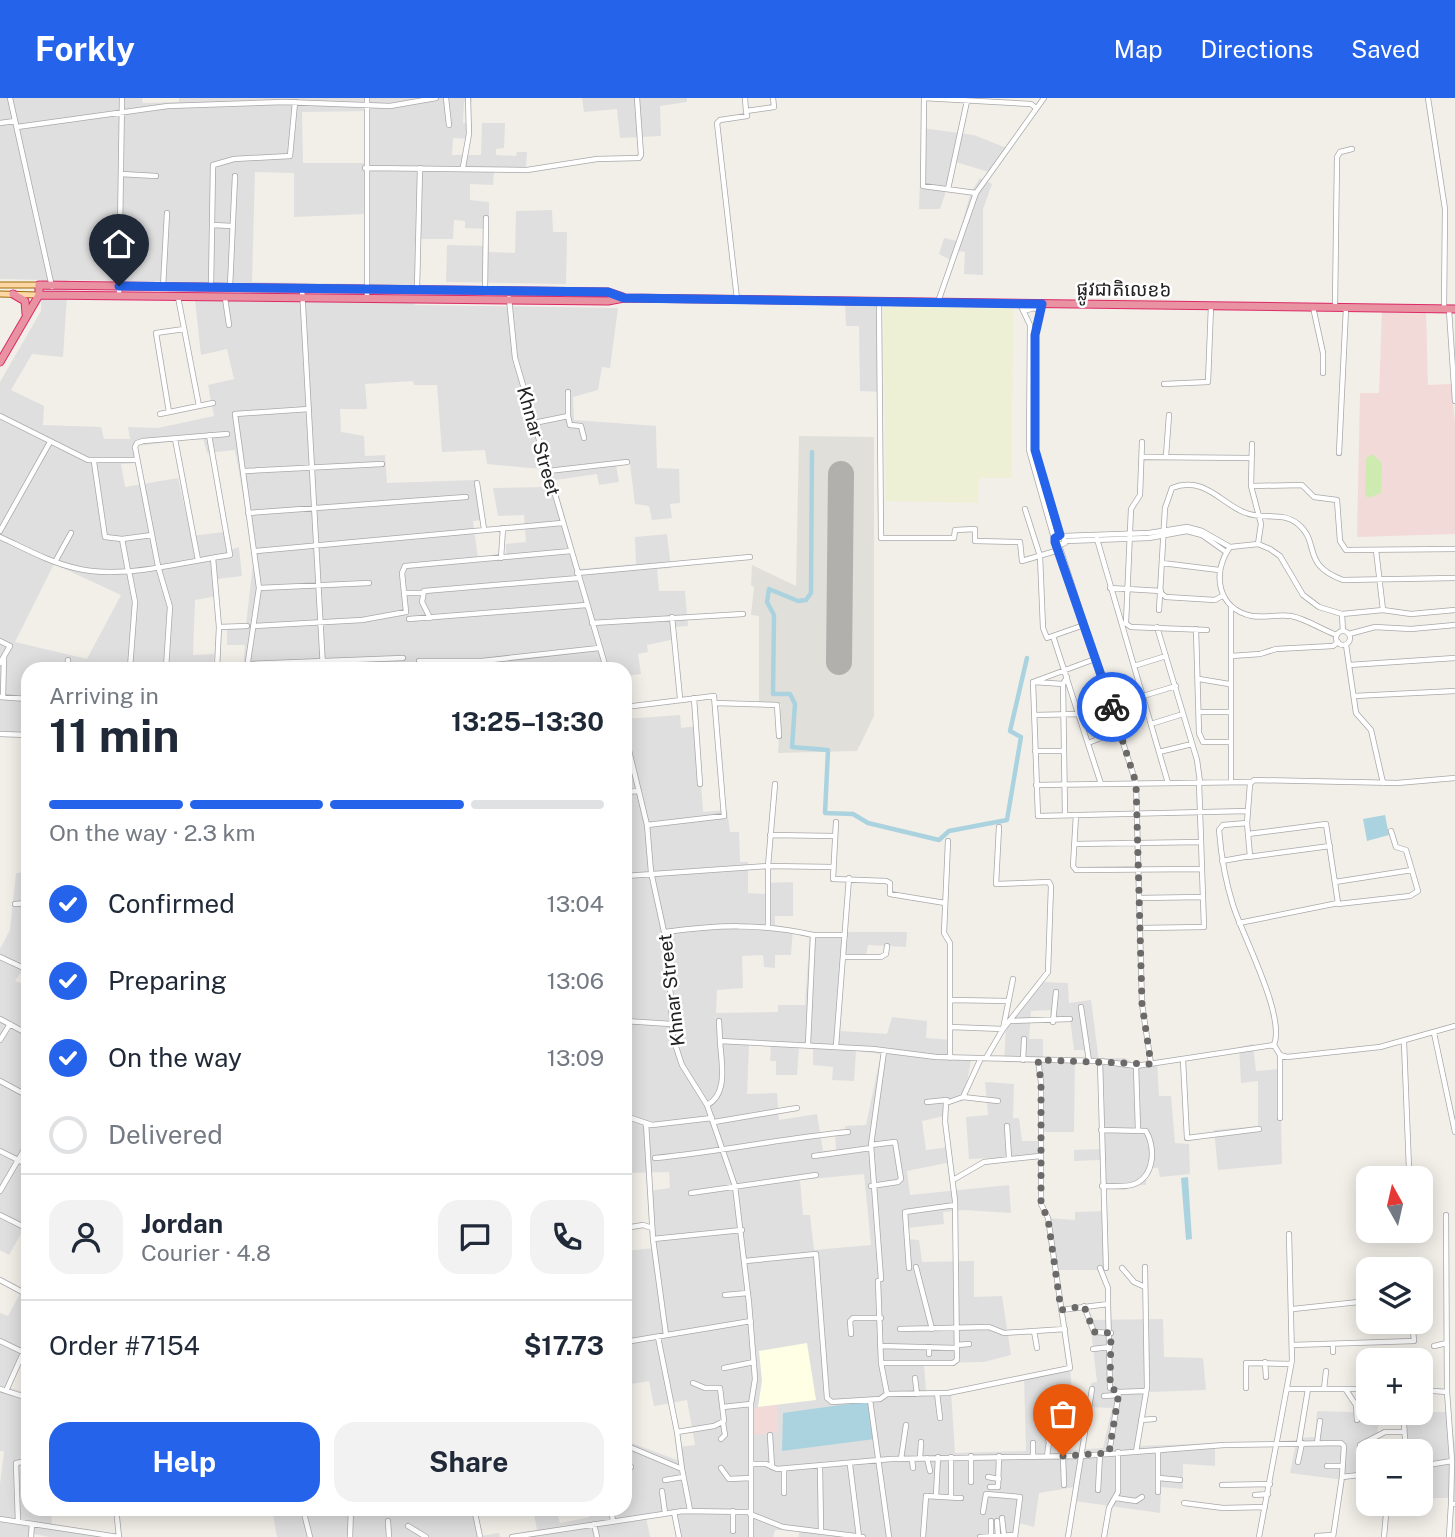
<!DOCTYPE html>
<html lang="en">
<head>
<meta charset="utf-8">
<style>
  :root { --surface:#fff; --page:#f2f2f3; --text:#1f2937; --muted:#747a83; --line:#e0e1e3; --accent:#2563eb }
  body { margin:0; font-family:"Public Sans","Noto Sans Khmer",sans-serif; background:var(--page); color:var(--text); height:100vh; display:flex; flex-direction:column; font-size:26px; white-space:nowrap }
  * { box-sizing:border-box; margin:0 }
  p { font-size:23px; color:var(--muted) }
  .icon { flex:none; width:38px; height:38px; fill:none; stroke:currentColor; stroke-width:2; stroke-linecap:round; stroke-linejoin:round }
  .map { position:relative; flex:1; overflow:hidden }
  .side { position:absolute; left:21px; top:564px; width:611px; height:854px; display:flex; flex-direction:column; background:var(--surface); border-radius:21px; box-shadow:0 4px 18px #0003 }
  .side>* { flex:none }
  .needle { width:46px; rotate:352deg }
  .tools { position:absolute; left:1356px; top:1068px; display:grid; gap:14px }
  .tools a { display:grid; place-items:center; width:77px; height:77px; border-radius:14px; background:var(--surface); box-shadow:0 4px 18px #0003; font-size:35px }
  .pin { position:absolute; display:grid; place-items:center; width:60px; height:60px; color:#fff; margin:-72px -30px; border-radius:50% 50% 50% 0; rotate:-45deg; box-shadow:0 0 7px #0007 }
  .pin .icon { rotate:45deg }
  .courier { position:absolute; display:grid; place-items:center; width:70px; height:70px; margin:-35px; border:5px solid #2563eb; border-radius:50%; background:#fff; color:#222; box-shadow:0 2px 9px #0007 }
  .overview em { font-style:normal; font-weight:700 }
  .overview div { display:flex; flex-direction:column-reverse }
  .overview { display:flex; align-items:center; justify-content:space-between; height:119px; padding:0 28px }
  h1 { font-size:46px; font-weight:700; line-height:52px }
  .bar { display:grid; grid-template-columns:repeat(4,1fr); gap:10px 7px; align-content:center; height:84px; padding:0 28px }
  .bar i { height:9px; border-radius:5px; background:var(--line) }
  .bar .selected { background:var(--accent) }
  .bar p { grid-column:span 4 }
  .line { display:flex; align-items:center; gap:18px; padding:0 28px; border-top:2px solid var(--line) }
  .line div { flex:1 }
  .round { display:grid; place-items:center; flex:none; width:74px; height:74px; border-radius:21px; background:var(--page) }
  ol { padding:0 28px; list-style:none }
  li { display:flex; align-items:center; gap:21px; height:77px }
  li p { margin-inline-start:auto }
  li .icon { padding:7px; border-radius:50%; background:var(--accent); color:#fff; stroke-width:4 }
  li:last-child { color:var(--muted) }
  li i { width:38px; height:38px; border:4px solid var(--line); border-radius:50% }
  .action { display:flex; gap:14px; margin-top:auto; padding:14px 28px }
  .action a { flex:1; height:80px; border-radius:21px; background:var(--accent); color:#fff; font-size:28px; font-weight:700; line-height:80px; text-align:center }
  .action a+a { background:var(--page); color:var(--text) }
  header { display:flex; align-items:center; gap:42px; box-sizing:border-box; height:98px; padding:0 35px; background:var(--accent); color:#fff }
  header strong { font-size:33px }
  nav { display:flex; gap:38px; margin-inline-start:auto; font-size:24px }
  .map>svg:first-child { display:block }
</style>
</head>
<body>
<header>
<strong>Forkly</strong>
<nav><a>Map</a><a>Directions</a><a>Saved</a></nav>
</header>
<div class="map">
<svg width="1455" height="1439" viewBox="0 0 1455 1439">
  <rect width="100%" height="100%" fill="#f2efe9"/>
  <path fill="#e0dfdf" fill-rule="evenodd" d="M0 0H142L143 5 179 4V0H472V4H464L463 25 472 26 471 41 453 40 452 57H481L482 25H505L504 50 496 51V57L516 58 517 54H527L526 71 494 72 493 87 470 86V102L489 104V131L465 130V123L454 122 453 141H417L415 207 618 210 610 270 602 269 598 292 573 299 574 322 656 328 657 370 679 371 680 405 670 406 672 420 652 422 649 408 635 406 630 366 616 367 619 384 599 387 597 376 555 382 579 471 636 466 635 439 667 436 671 470 657 471 659 493H685L688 528 674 529 675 541 647 547 648 554 638 556 641 576 625 578V570H243L245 547H227V528L246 527 254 457 235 352 207 355 203 340 137 348 139 365 121 366 125 389 178 380 191 438 224 434 227 453 239 449 242 478 217 481V498L195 502 193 557 214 556 213 570H28V639H0V284L41 213 42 182 0 181ZM367 13 366 65H303L302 14ZM255 74 294 75V119L364 116 365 186 252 184ZM68 182 193 184 201 257 227 251 234 281 208 287 214 318 158 330 128 329 130 341H104L101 329 43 327 44 308 11 292 32 256 63 259ZM413 283 414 287H437L442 354 485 352 487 366 541 371 543 389 493 390 498 418 524 417 526 444 506 446V458L478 460 473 423 482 422 476 382 387 385 385 357 365 358 364 338 341 334 340 311H367L365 286ZM54 466 121 497 87 561 15 544Z
    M582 0H687V4L660 8 661 38 620 40 617 11 584 14Z
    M922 30 974 37 1009 51 992 75 956 64 940 111H919Z
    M980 80 992 86 983 111V177L964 176 965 154 958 153 954 164 939 156 944 140 957 143 971 94Z
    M552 112 553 134H567L566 186 446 184 447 147 489 148V154L515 155 516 113Z
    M845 205H881L882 294 860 293 859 228H846Z
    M680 617 681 630 697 628 703 714 727 712 730 734H739L740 764H748V795L766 796 767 785 793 784V818H775V827L793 830 791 857H775V870L764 869 763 857 742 858 743 890 717 892 716 915 778 914V907H805L810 834H907L906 849 868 847 865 861H845L840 933 887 936 892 919 927 923 926 940 953 942 952 957 972 958 963 1003 945 1004 944 1018 922 1023 926 1052 950 1049 951 1064 907 1073 910 1097 1009 1087 1011 1115 964 1112 943 1114 944 1126 907 1130V1141L919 1142 922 1164 974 1163V1199L1002 1198 1011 1257 984 1264 924 1265 926 1293 951 1294 955 1355 1026 1353 1024 1279 1070 1271 1072 1291 1065 1292 1056 1353 1103 1350 1112 1310 1087 1309 1091 1285 1097 1284 1090 1222 1163 1221 1164 1259 1203 1260 1206 1292 1149 1294 1139 1348 1215 1345V1368L1183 1366V1391L1161 1389 1160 1415 1075 1403V1389L1039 1395 1034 1429 1019 1425 1017 1439H799V1432H775L773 1439H680L675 1415 646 1419 650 1439H523V1434L537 1432 533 1411H556L560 1425 590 1419 589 1411 625 1410V1336L626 1343 677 1362 678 1349 695 1347 687 1302 654 1308 649 1283 625 1287V1153L655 1150 649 1093 670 1090 669 1074 625 1075V621ZM749 946 771 947 770 963H776V977H797L799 950H813V967L833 969 832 982 854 983 856 953 881 956 866 1027 845 1028V1033H835L836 1052 823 1053 817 1016 779 1022 777 995 747 996ZM864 1076 871 1147 814 1152 810 1117H803L800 1082Z
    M28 774V864L15 883 28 887V1047L21 1058 28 1062V1123L9 1157 0 1152V851L10 832 16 775Z
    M1040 884 1068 885 1069 905 1091 902 1099 964 1087 965 1084 952H1074L1070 921 1051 923 1050 912 1031 913 1029 941H1043V961H1075L1074 1034H1039L1040 984 1036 965 1004 964 1006 927Z
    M1253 946 1256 973 1280 971 1282 1066 1218 1072 1214 1032 1258 1028V983L1241 985 1239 949Z
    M1101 960H1125L1135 966 1157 965 1159 998H1171L1175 1045 1189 1046 1190 1076 1160 1079 1158 1070H1146V1087L1101 1088 1100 1062 1074 1063V1052L1100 1051 1098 969Z
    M985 984 1014 986 1013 1020H1019L1022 1043H1042V1058L969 1061 966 1019 988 1017Z
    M1107 1113 1108 1172H1053L1047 1120 1075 1122V1114Z
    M23 1190 28 1192V1252L10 1290 28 1295V1410L51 1411 52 1428 125 1439H50L33 1436V1439H0V1386L4 1353H0V1215L8 1218Z
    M1317 1313 1380 1315 1376 1346 1402 1345 1403 1314H1450L1455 1348V1407H1450L1448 1400H1429V1368H1421V1353H1368V1378L1344 1382 1290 1375 1297 1340 1315 1339Z
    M272 1411H476L481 1438 499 1435 500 1439H277Z"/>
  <path fill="#f2dad9" d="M1382 212 1426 213 1428 287 1451 286 1455 324V436L1357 439 1360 295H1379Z
    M777 1307 778 1334 754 1337 753 1310Z"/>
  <path fill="#ffffe5" d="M807 1245 816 1302 758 1309 762 1283 759 1253Z"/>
  <path fill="#e1dfda" d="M799 338 874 339V618L857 653 778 655 781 606 759 605V518L751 517 754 489 751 487 752 467 796 488Z"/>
  <path fill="#eef0d5" d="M883 206 1013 209 1012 380H979L978 405 886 403Z"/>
  <path fill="#cdebb0" d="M1373 356 1382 365 1381 395 1368 400 1365 396 1366 360Z"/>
  <path fill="#aad3df" d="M1385 717 1389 737 1367 743 1363 721Z
    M1188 1079 1192 1141 1186 1142 1181 1080Z
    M869 1303 875 1341 782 1353 783 1315Z"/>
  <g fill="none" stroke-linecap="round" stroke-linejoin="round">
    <path stroke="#aad3df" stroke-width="4.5" d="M812 354 811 495 806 502 798 503 769 491 767 504 774 517 773 596H790L795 606 792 649 828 652 825 715 853 716 868 725 939 742 949 733 1007 722 1021 639 1010 633 1027 560"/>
    <path stroke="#b1b0ac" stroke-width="26" d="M839 564 841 376"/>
    <g stroke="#a9a9a9" stroke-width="6">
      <path id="minor" d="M10 0 52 189
        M367 0V200
        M446 0 449 27
        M745 0 746 13
        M924 0 923 88 976 95
        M924 0 1031 6 1036 10
        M1428 0 1445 111 1444 211
        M0 25 15 23
        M17 29 168 8 284 4 390 8 436 0
        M463 69 469 36 468 0
        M365 70 527 72 597 61 639 60 641 57 637 0
        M121 76 156 78
        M948 91 967 3
        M213 127 232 128
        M163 189 167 115
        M211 189 213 67 234 61 290 58 295 4
        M230 189 235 78
        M302 190 323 570
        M417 191 420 70
        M485 192 486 120
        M119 198 122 0
        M178 199 199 308
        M225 200 229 227
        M509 200 515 260 606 570
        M737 201 717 25 720 22 747 18 746 13 774 9 773 0
        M879 204 881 440H954L955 432 975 431V443L1020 444 1022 463 1059 452
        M938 204 976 95 1044 0
        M1020 206 1030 227 1029 352 1055 444 1059 447 1065 445 1063 438 1055 440
        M1042 206 1036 227 1035 352 1060 437
        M1313 209 1323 255V275
        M1335 209 1337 59 1340 54 1352 51
        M1449 212 1455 303
        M1024 213 1034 210 1040 213
        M1164 286 1208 284 1211 208
        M169 314 156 235 184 231
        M160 316 213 305
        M0 318 88 362H137
        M568 318V294
        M534 325 568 318 570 327 581 328 584 340
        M175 341 198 462
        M1252 346 1251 388 1261 426 1258 446
        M1339 355 1346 210
        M1166 358 1169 317
        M1144 359 1249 360
        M94 364 105 439 122 441 128 473
        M245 373 382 366
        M548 373 627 364
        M477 385 484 431
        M1251 388 1302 387 1314 399 1337 402 1340 443 1346 452 1455 451
        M1025 411 1040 458 1043 530 1047 540 1084 527
        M248 415 466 399
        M0 433 50 344
        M1063 438 1149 435 1187 429 1202 433 1230 449 1258 446 1270 451 1280 458 1303 497 1319 509 1342 516 1383 512 1411 516 1455 512
        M0 439C24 450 49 464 75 470 121 482 183 464 230 457L209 337
        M122 441 152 437
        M1097 441 1168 685
        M1065 443 1149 440 1187 433 1202 437 1226 454
        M1059 447 1136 685 1142 906 1151 966
        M1230 449C1211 476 1218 511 1252 518 1265 520 1279 516 1291 518 1307 521 1322 532 1337 537
        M1376 452 1383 512
        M256 453 562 425
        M213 460 219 529 217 570
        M501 460 503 430
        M55 464 71 435
        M1162 465 1219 472
        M129 473 135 504 130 570
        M577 475 750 459
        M259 490 369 485
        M1110 490 1161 493
        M404 495H422
        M1162 496 1166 499 1215 502 1222 498
        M1231 509V684
        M1159 512 1165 410 1172 390C1205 377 1222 407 1246 415 1264 422 1282 413 1298 426 1321 445 1300 466 1343 482L1455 480
        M1342 517 1343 533
        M672 519 680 600
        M430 520 422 504 424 493 579 480
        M409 521 586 507
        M592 525 743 516
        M1125 525 1131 529 1207 532
        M1126 525 1131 411 1140 397 1142 344
        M253 528 362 522 406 514 402 475 405 468 571 453
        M219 529 247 528
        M1157 529 1197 662 1200 684
        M1196 531 1199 635 1203 644H1231
        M1336 540a7 7 0 1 1 14 0a7 7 0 1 1-14 0Z
        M1349 536 1375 529 1411 531 1455 527
        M1053 538 1101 686
        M0 543 10 548 0 565
        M1346 547 1356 615 1371 632 1383 685
        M1231 558 1260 556 1276 551 1333 548 1338 544
        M419 563H482L599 550
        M248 566 403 560
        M1349 567 1455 560
        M1134 568 1166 558
        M67 570 68 562
        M166 570 170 509 158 468 135 349 137 345 143 343 227 336
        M247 570 259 490 235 316 309 311
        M1199 581 1229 586
        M1033 584 1038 718 1247 713
        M1033 584 1095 561
        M1034 584 1063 586
        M1143 598 1176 588
        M1354 598 1455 593
        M0 599 28 601
        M3 599 4 558
        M694 600 700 686
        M715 605 777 607 779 638
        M625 609 714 598 724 718 647 727
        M1199 614H1230
        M1035 617 1079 616 1111 605
        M1151 626 1183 616
        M0 636 28 637
        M625 636 647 727 651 774 668 852 673 940 682 967 707 1007 735 1088 749 1205 755 1281 751 1306V1439
        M1088 645 1121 632
        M1035 653H1064
        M1159 654 1192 646
        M1455 680 1397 685 1254 682 1250 686 1247 725 1223 727 1219 732C1221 757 1225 782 1233 807 1242 837 1286 918 1274 947L1280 957 1287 959 1380 949 1455 928
        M1036 687 1251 684
        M625 694 639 693
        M1065 717 1063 586 1067 579
        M1076 717 1073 768 1076 772 1202 771
        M836 724 833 781 886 783 890 785V796L945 805
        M770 737 835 738
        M948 743 944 835 950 845V960
        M1074 746 1201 744
        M1248 759 1330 748
        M1222 763 1250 758 1247 725
        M625 778 768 768 833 769
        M1335 784 1412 772
        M1139 800 1203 799
        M15 806 28 805
        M1338 806 1410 798 1418 793 1406 752 1396 749 1391 733
        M1239 825 1338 805 1326 726 1248 736
        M768 828V768L775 686
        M1140 830 1204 829 1199 684
        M665 834C716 827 762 825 813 837L808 946
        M813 837H845
        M0 859 28 872
        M843 859H881L886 856 887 848
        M625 864H626
        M951 902 1008 903
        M1081 909 1089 963
        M0 921 28 936
        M625 923 671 926
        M719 923 720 943
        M1011 923 1070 921
        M1053 924 1056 894
        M950 929 1003 931 1048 874 1051 788 1049 784 996 786 999 729
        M1434 935 1455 1034
        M0 942 10 926
        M1404 944 1409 1071
        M836 948 849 780
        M1280 957V1020
        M986 960 1003 931 1013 881
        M1023 962 1024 941
        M1183 962 1187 1040 1259 1031
        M1100 963 1106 1170
        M1136 968 1138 1032
        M0 983 28 998
        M963 999 981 960
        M927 1004 947 1002
        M707 1007C729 996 721 963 720 943L873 951 936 959 1100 963 1136 968 1274 947
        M625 1018 652 1027 712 1020
        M714 1024 797 1010
        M646 1025 653 1141 666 1237
        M1007 1028 1009 1060
        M1101 1032 1146 1033C1155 1049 1155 1075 1137 1085 1128 1090 1112 1088 1102 1088
        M871 1047 895 1044 901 1081 898 1084 871 1088
        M0 1053 28 1067
        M814 1058 871 1050
        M655 1060C720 1054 783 1040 848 1034
        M953 1082 984 1064 1040 1058
        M0 1093 28 1045
        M691 1095 816 1077
        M0 1117 28 1131
        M1446 1117 1447 1294 1452 1363
        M625 1130 643 1127 652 1130
        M653 1141 742 1132
        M745 1163 816 1156 827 1300 832 1304 880 1301 887 1296 948 1295 1070 1270 1048 1120 1041 1106V984L1038 962
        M916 1169 932 1231
        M909 1170 905 1114 955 1107
        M1100 1170 1108 1190V1206
        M1122 1170 1134 1184 1145 1189
        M881 1181 871 1047 884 953
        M0 1182 28 1197
        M878 1183 881 1265 887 1296
        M725 1197 748 1195
        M1084 1208 1094 1234 1111 1235
        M1293 1211 1368 1203
        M1061 1212 1108 1206 1110 1290 1119 1294 1146 1293
        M1373 1223 1374 1230
        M900 1231 989 1229 1004 1235 1065 1231
        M1034 1233 1037 1250
        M851 1236 850 1223 853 1220H881
        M658 1239 677 1334
        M0 1243 23 1254
        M625 1244 751 1223
        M957 1247 969 1246
        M1292 1247 1414 1243 1412 1223
        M1333 1247V1254
        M880 1248 956 1250
        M1434 1248 1447 1245
        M929 1249V1256
        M1093 1251 1110 1249
        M625 1258 629 1279
        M1265 1264 1266 1279
        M881 1265H953L957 1262 955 1103 945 1023 946 1005 963 999 998 1003
        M724 1270 754 1264
        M915 1280 917 1296
        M1246 1290V1265L1291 1266
        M0 1291 28 1300
        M1288 1291H1368
        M1324 1291 1326 1273
        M1346 1292 1356 1307 1357 1322
        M1421 1292 1447 1294
        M6 1293 28 1244
        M937 1295 940 1320
        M1104 1298 1118 1297
        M870 1302 889 1439
        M723 1309 751 1306
        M1403 1314 1406 1353
        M1141 1322 1154 1321
        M770 1337 772 1369
        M721 1341 725 1337 723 1325
        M1033 1345V1357
        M1299 1345 1308 1291
        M1317 1345 1320 1323
        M625 1347 682 1371 690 1412
        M1360 1347 1385 1334H1403
        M1136 1354 1147 1289 1145 1169
        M1109 1355 1119 1294
        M1047 1358 1049 1344 1043 1326 1049 1311
        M1063 1358 1064 1387
        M951 1359V1399
        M920 1360 921 1344
        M927 1360 930 1373
        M901 1361 906 1327
        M912 1361 913 1370
        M1298 1364 1302 1345
        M751 1366H766L777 1371 891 1361 1082 1358 1224 1347 1341 1345 1344 1348 1342 1379 1368 1376
        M850 1367 859 1439
        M625 1368 631 1369
        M1327 1368H1343
        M1421 1368 1452 1363 1451 1406H1455
        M820 1369 821 1432
        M721 1370 729 1381 751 1380
        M682 1371 677 1334 714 1328 724 1323 720 1290H705L693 1285
        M784 1371V1395
        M988 1379 999 1381
        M1159 1380 1180 1382
        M665 1382 683 1379
        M971 1384V1358
        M1222 1387 1270 1386
        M990 1389H998L999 1358
        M1098 1392 1100 1356
        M662 1393 665 1415
        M1158 1394V1352
        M1255 1397 1268 1396
        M936 1398 938 1359
        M1116 1400 1136 1403 1142 1399
        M1184 1405 1223 1410 1265 1409
        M116 1410 119 1439
        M474 1410 480 1439
        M611 1410 613 1423
        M733 1413V1433
        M674 1414 679 1439
        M983 1414 986 1396 1020 1399 1015 1439
        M750 1416 783 1429 863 1439
        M1002 1420 1004 1438
        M0 1421 118 1439
        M388 1423 389 1439
        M997 1423 998 1438
        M18 1424 16 1365 28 1363
        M594 1426 597 1439
        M408 1428 426 1439
        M991 1438V1423
        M1317 1438 1333 1437
        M31 1439 32 1426
        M310 1439 304 1415 333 1410
        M350 1439 351 1410
        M512 1439 683 1413 751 1414
        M923 1439 926 1398 961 1400
        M980 1439 1015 1437
        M1068 1439 1092 1291
        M1104 1439 1109 1410 1118 1394V1354
        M1259 1439 1292 1262 1289 1136
        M1333 1439 1342 1379
        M1384 1439 1387 1405
        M1449 1439 1451 1406"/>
    </g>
    <g stroke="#a06b00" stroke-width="7">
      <path id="major" d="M0 187H39
        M0 196 39 197"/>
    </g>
    <g stroke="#dc2a67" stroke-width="9">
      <path id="highway" d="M13 196 25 203 26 216
        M39 197 608 203 624 200 1455 211
        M0 264 39 197V187L608 194 623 199"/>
    </g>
    <use href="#minor" stroke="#fff" stroke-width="4.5"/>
    <use href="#major" stroke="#fcd6a4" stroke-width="5"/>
    <use href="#highway" stroke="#e892a2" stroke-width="7"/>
  </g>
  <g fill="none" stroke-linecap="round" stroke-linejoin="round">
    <path stroke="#6b6a68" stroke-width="7" stroke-dasharray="0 12.6" d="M1063 1358 1109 1355 1119 1294 1110 1290 1111 1235 1094 1234 1084 1208 1061 1212 1048 1121 1041 1106V984L1038 962 1151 966 1142 906 1136 685 1112 609"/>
    <path stroke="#2563eb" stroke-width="9" d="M119 188 608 194 624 200 1042 206 1035 237V352L1060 437 1055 440V444L1112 609"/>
  </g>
  <g text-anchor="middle" stroke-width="5" stroke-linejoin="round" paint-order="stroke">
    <g font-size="19" fill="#222" stroke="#fff">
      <text transform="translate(1124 191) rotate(1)" y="7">ផ្លូវជាតិលេខ៦</text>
      <text transform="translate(539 343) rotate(74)" y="7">Khnar Street</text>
      <text transform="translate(671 892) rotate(-97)" y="7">Khnar Street</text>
    </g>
  </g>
</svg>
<div class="tools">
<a><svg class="needle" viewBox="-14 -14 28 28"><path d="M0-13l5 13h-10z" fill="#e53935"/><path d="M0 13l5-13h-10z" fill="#747a83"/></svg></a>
<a><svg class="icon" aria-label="layers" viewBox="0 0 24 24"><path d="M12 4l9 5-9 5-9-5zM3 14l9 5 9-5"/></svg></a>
<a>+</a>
<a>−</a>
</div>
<div class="pin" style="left:1063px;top:1358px;background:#ea580c"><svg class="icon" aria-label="bag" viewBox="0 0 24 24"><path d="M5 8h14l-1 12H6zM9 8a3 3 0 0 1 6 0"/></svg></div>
<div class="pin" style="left:119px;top:188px;background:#1f2937"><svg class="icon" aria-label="home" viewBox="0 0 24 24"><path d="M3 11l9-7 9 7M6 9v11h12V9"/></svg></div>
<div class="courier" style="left:1112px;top:609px"><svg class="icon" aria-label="bike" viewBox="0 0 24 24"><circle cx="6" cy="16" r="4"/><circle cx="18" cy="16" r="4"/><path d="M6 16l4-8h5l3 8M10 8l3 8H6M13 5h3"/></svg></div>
<section class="side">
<div class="overview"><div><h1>11 min</h1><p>Arriving in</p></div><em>13:25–13:30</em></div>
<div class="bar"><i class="selected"></i><i class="selected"></i><i class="selected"></i><i></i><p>On the way · 2.3 km</p></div>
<ol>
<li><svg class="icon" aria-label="check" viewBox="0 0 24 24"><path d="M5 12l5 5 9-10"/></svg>Confirmed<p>13:04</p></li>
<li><svg class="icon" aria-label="check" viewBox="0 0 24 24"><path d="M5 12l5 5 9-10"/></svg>Preparing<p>13:06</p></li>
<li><svg class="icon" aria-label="check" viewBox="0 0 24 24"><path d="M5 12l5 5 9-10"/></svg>On the way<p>13:09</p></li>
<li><i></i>Delivered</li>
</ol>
<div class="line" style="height:126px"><a class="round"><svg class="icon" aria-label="person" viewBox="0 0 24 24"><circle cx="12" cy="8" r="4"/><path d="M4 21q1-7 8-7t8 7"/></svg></a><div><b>Jordan</b><p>Courier · 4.8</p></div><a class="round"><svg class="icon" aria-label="chat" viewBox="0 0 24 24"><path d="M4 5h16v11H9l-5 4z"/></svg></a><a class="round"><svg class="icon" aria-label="phone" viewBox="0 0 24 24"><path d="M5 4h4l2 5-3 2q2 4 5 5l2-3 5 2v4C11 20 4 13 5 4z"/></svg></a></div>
<div class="line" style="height:91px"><div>Order #7154</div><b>$17.73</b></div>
<div class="action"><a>Help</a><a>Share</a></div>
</section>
</div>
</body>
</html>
